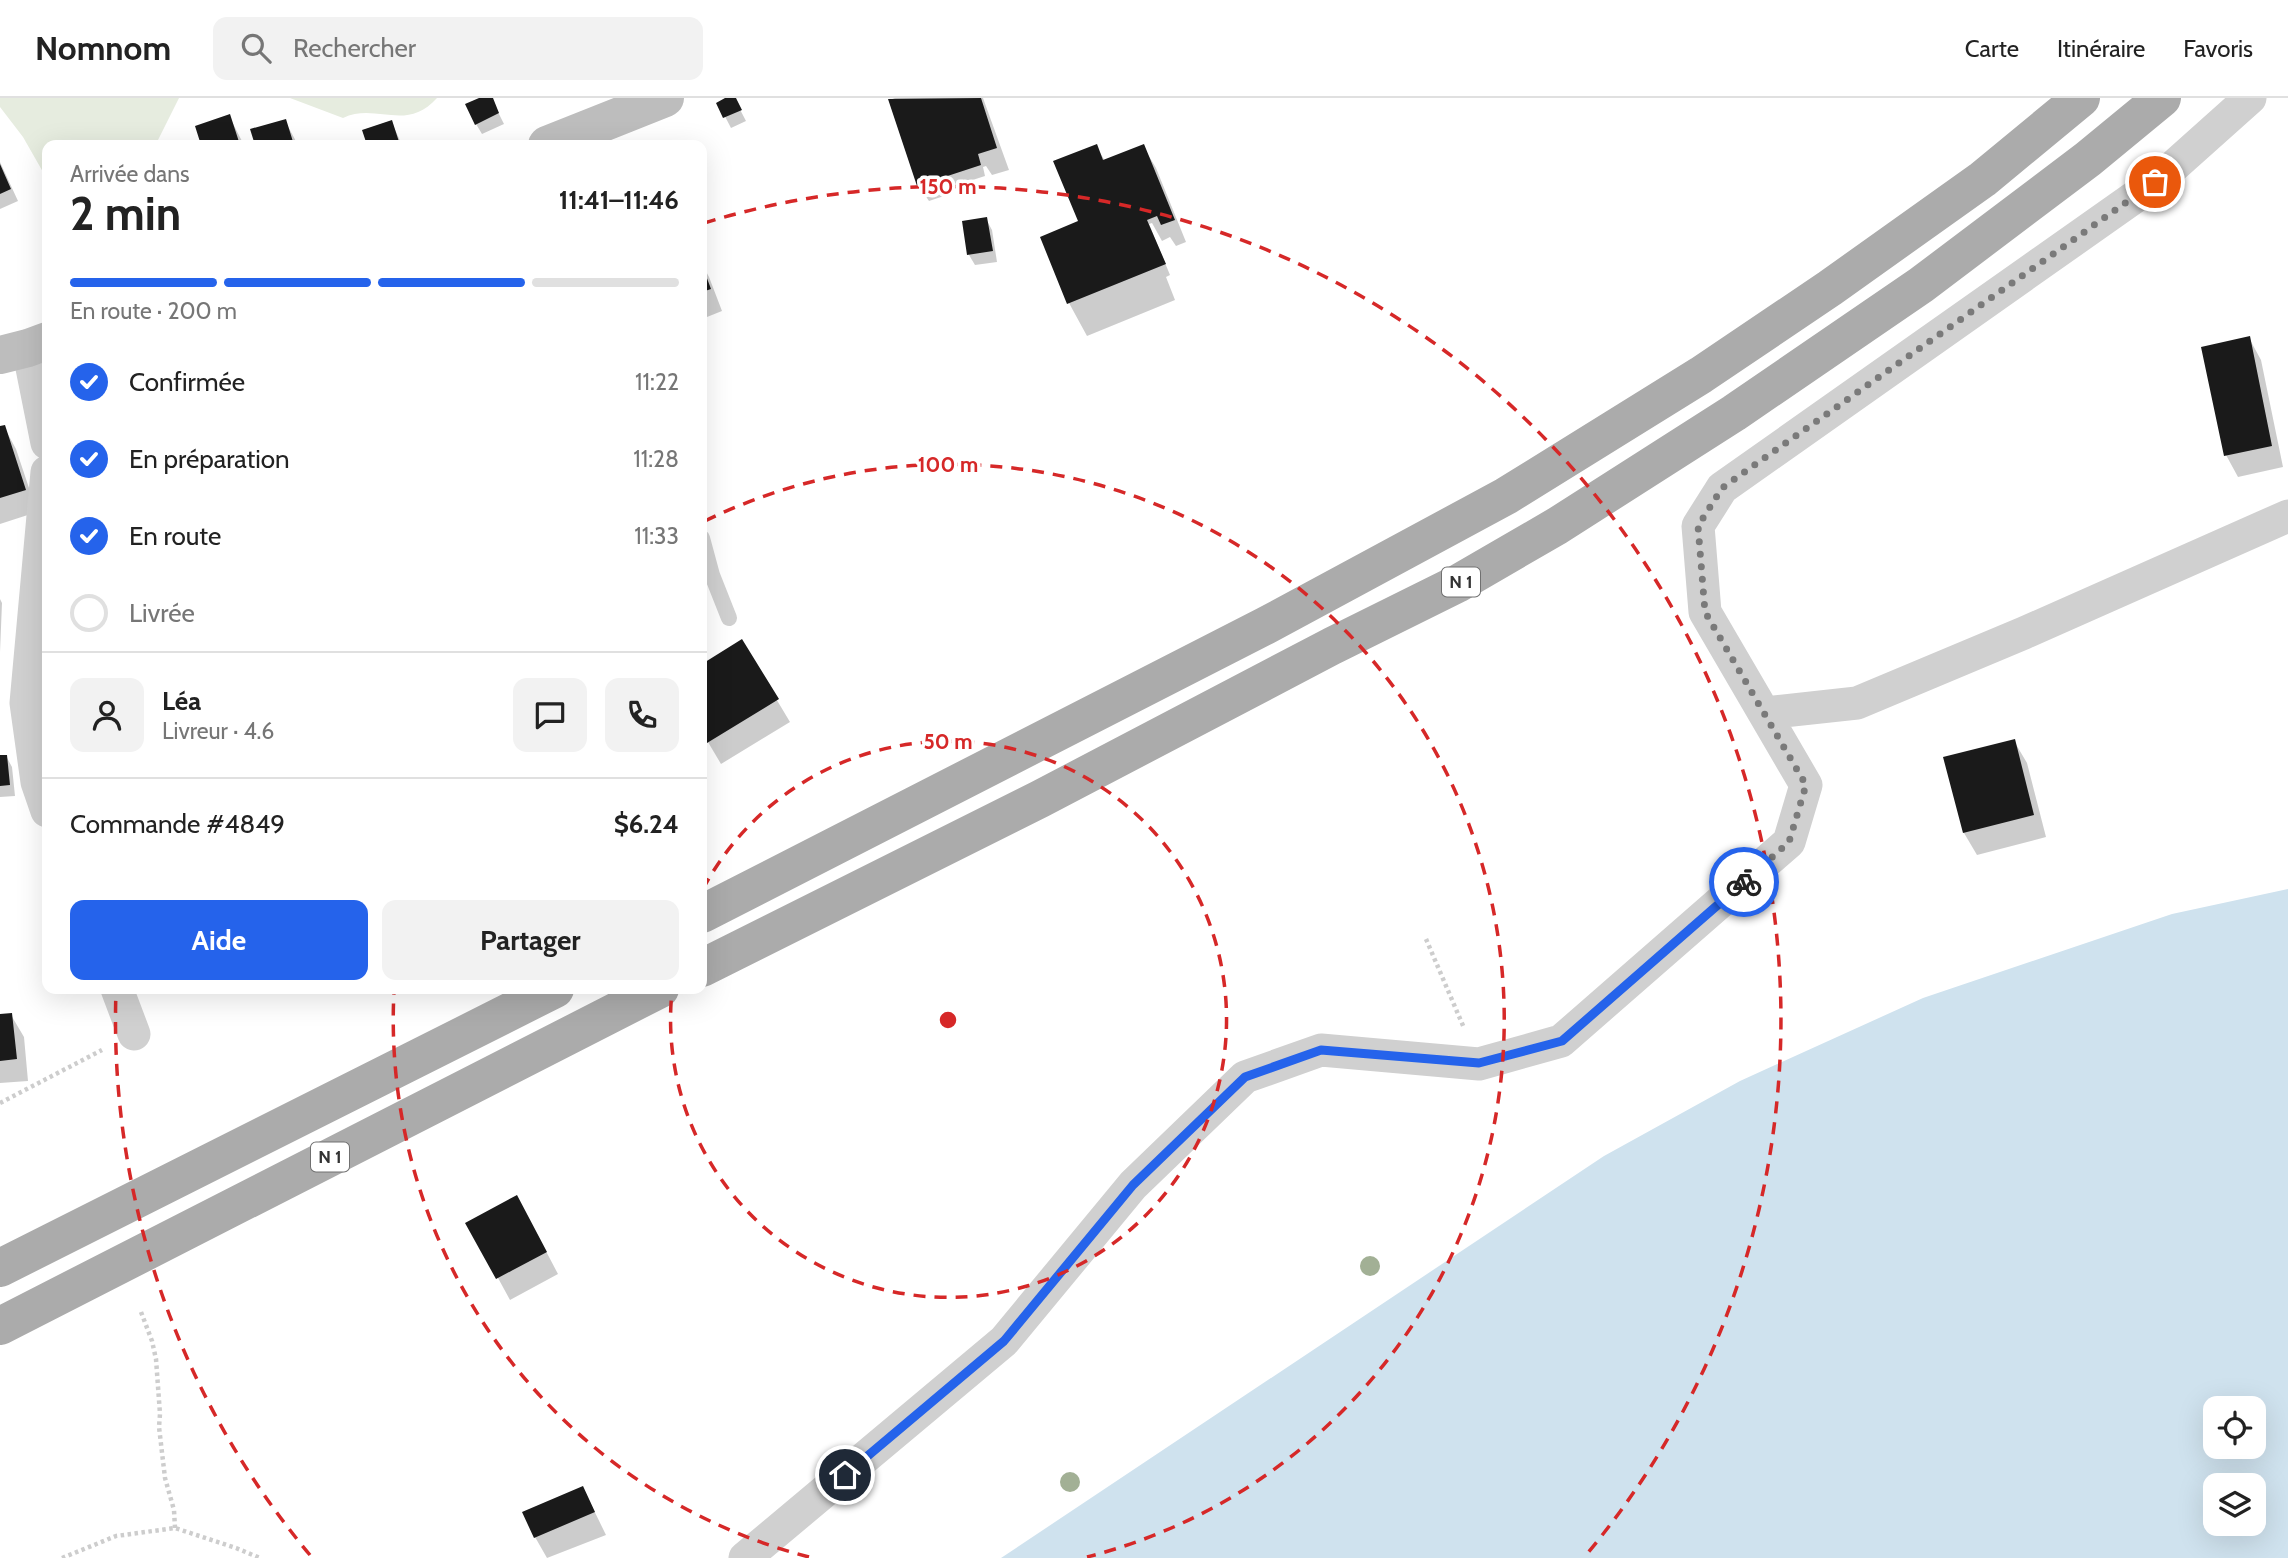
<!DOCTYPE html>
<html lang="fr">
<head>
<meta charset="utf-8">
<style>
  :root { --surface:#fff; --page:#f2f2f2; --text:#222; --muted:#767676; --line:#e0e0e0; --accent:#2563eb }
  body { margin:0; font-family:Cabin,sans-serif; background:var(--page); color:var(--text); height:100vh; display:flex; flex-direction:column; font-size:26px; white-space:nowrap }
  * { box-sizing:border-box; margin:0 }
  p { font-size:23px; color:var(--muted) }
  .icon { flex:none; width:38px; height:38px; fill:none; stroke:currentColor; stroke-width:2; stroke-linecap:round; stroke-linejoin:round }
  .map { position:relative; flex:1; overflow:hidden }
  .panel { position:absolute; left:42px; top:42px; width:665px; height:854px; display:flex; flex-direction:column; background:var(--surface); border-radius:14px; box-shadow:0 7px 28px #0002 }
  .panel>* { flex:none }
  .buttons { position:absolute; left:2203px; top:1298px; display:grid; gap:14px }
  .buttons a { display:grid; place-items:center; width:63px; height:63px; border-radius:14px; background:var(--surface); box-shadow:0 7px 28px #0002; font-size:35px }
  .pin { position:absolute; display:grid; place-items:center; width:60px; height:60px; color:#fff; margin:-30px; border:4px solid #fff; border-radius:50%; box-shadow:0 2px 7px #0007 }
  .courier { position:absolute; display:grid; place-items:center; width:70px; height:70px; margin:-35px; border:5px solid #2563eb; border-radius:50%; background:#fff; color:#222; box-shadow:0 2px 9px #0007 }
  .overview em { font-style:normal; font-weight:700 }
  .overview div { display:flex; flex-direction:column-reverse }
  .overview { display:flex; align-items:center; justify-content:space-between; height:119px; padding:0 28px }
  h1 { font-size:46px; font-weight:700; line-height:52px }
  .bar { display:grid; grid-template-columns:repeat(4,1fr); gap:10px 7px; align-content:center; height:84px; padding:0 28px }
  .bar i { height:9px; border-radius:5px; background:var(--line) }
  .bar .on { background:var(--accent) }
  .bar p { grid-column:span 4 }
  .line { display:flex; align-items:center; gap:18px; padding:0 28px; border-top:2px solid var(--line) }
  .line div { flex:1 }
  .round { display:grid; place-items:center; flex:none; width:74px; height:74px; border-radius:14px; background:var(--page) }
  ol { padding:0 28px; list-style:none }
  li { display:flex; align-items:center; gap:21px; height:77px }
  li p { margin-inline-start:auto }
  li .icon { padding:7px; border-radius:50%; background:var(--accent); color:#fff; stroke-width:4 }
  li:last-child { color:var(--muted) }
  li i { width:38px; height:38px; border:4px solid var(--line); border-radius:50% }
  .action { display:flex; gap:14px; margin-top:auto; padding:14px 28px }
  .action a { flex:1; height:80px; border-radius:14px; background:var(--accent); color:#fff; font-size:28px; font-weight:700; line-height:80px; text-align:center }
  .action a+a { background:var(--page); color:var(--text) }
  header { display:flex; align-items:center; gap:42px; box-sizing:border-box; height:98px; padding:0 35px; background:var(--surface); border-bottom:2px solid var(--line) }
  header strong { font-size:33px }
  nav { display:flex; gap:38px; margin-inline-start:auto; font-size:24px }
  .search { width:490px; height:63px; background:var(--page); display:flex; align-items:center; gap:18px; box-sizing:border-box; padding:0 24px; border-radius:14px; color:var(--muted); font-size:26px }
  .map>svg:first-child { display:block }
</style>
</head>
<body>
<header>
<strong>Nomnom</strong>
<div class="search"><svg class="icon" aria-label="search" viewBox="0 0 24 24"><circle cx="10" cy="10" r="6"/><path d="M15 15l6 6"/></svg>Rechercher</div>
<nav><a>Carte</a><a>Itinéraire</a><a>Favoris</a></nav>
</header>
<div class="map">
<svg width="2288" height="1460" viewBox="0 0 2288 1460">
  <rect width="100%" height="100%" fill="#fff"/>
  <path fill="#e6ecdf" d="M0 0H179L158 42 159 47H47V81L23 39 0 9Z
    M290 0H437C406 35 376 4 343 20Z"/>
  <path fill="#cfe2ee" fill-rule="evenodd" d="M2288 791V1460H1001L1604 1058 1740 983 1923 900 2172 816ZM2216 1311H2254V1349H2216ZM2216 1388H2254V1426H2216Z"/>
  <path fill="#0003" d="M484 0H491L504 26 482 36 476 26Z
    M729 0H734L746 23 731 30 718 5Z
    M895 0H983L1009 72 992 77 986 68 983 69 985 78 948 90 950 96 929 103 918 87 890 2Z
    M229 18 244 47H203L198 29Z
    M285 23 298 47H257L253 33Z
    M392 25 402 47H369L364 33Z
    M1096 48 1105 63 1143 48 1156 70 1186 144 1176 148 1170 139 1162 143 1152 125 1149 126 1170 177 1166 179 1175 202 1087 238 1069 205 1081 124Z
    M0 64 18 103 0 111Z
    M986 121 992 132 997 164 975 167 969 157 964 125Z
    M702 166 709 179 722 213 702 221Z
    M2249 240 2261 262 2283 369 2238 379 2226 357Z
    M4 329 16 351 37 414 0 426V330Z
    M0 501 2 505 0 554Z
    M742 544 790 624 721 666 702 634V568Z
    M2014 643 2027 665 2046 739 1977 757 1964 735 1946 660Z
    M6 658 12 669 15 698 0 699V659Z
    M11 917 24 939 28 983 0 985V918Z
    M529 1121 558 1176 510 1202 468 1125Z
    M583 1390 606 1437 547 1460 535 1439Z"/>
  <path fill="#1a1a1a" d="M479 0H493L499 15 475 27 465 6Z
    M725 0H736L742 12 723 20 716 5Z
    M981 0 997 50 978 56 981 67 917 88 888 1Z
    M230 16 240 47H201L195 28Z
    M286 21 294 47H255L250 31Z
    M392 22 400 47H367L362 32Z
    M1097 46 1103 62 1144 46 1175 122 1161 127 1157 118 1147 122 1166 166 1067 206 1040 139 1078 123 1053 63Z
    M0 66 11 91 0 96Z
    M987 119 993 153 967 157 962 123Z
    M702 167 711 191 702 194Z
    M2250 238 2272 348 2224 358 2201 249Z
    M5 327 26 392 0 400V328Z
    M742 541 779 601 707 645 702 636V566Z
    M2015 641 2034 717 1963 735 1943 659Z
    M0 657H7L10 687 0 688Z
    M12 915 17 961 0 963V916Z
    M517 1097 547 1154 496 1181 465 1125Z
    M583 1388 595 1414 534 1440 522 1414Z"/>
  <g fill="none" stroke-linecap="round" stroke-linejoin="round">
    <path stroke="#cdcdcd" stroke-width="4.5" stroke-dasharray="3.5 3.5" stroke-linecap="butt" d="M1426 841 1464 930
      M0 1005 102 952
      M141 1214 152 1243 156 1261 160 1316 159 1329 165 1380 174 1412 175 1430
      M62 1460 116 1438 175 1430 236 1450 260 1460"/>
    <path stroke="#d0d0d0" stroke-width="16" d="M702 440 712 477 729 520"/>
    <path stroke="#d0d0d0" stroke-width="33" d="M28 250 47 345
      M47 374 26 605 37 684 47 713
      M1765 615 1857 605 2024 535 2288 418
      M117 891 134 936
      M745 1460 1004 1243 1133 1087 1245 979 1321 952 1479 966 1561 943 1789 744 1806 687 1705 514 1698 428 1722 390 2156 84 2250 0"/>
    <path stroke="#bdbdbd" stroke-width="38" d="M547 47 665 0
      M0 257 28 250 47 243"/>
    <path stroke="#ababab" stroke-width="38" d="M702 816 1265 528 1506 398 1701 277 1830 190 1983 81 2081 0
      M702 870 1040 701 1332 548 1457 486 1557 428 1734 315 1921 187 2088 61 2162 0
      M0 1170 555 891
      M0 1228 660 891"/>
  </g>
  <g fill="#a2b095">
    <circle cx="1370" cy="1168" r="10"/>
    <circle cx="1070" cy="1384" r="10"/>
  </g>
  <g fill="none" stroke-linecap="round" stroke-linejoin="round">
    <path stroke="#7a7a7a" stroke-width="7" stroke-dasharray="0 12.6" d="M1744 784 1789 744 1806 687 1705 514 1698 428 1722 390 2155 84"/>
    <path stroke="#2563eb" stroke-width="9" d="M845 1377 1004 1243 1133 1087 1245 979 1321 952 1479 965 1562 943 1744 784"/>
  </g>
  <g fill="none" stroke="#d62828" stroke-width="3.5" stroke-dasharray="12 9">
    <path d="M703 791A278 278 0 1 1 672 893"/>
    <path d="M809 1459A555 555 0 0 1 394 893M705 423A555 555 0 1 1 1087 1459"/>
    <path d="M310 1457A833 833 0 0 1 116 893M704 125A833 833 0 0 1 1586 1457"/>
  </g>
  <g text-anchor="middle" stroke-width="7" stroke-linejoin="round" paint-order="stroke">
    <g fill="#fff" stroke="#707070" stroke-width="2">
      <rect x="1442" y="469.5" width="38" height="29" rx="5"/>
      <rect x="311" y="1044.5" width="38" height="29" rx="5"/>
    </g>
    <g font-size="18" font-weight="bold" fill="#333">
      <text x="1461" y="490">N 1</text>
      <text x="330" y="1065">N 1</text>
    </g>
  </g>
  <circle cx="948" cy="922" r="10" fill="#d62828" stroke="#fff" stroke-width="3.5"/>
  <g font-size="21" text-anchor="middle" font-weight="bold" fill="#d62828" stroke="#fff" stroke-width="7" stroke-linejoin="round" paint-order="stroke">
    <text x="948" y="96">150 m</text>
    <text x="948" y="374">100 m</text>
    <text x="948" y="651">50 m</text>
  </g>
</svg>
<div class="buttons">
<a><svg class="icon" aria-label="locate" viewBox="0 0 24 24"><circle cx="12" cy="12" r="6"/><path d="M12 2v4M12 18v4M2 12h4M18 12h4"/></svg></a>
<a><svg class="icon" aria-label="layers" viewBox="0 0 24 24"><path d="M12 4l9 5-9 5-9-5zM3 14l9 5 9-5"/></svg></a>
</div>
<div class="pin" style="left:2155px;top:84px;background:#ea580c"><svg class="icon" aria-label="bag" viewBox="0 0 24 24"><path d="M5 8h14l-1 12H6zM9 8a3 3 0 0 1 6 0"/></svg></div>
<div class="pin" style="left:845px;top:1377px;background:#1f2937"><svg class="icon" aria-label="home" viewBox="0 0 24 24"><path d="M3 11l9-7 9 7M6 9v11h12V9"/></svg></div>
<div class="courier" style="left:1744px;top:784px"><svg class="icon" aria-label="bike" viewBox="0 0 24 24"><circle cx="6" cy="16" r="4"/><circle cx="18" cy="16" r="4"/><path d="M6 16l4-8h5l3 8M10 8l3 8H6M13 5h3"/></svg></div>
<section class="panel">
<div class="overview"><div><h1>2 min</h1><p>Arrivée dans</p></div><em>11:41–11:46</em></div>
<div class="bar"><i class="on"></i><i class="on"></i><i class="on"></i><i></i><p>En route · 200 m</p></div>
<ol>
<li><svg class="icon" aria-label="check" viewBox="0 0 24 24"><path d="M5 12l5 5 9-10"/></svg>Confirmée<p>11:22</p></li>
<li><svg class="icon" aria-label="check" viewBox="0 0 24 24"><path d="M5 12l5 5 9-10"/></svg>En préparation<p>11:28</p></li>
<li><svg class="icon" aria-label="check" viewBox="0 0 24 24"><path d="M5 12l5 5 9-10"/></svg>En route<p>11:33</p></li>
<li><i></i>Livrée</li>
</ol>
<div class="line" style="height:126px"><a class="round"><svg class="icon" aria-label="person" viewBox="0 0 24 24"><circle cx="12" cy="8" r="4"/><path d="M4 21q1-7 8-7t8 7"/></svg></a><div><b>Léa</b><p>Livreur · 4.6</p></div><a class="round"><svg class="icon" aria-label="chat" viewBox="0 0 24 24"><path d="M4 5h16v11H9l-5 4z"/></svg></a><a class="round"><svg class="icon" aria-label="phone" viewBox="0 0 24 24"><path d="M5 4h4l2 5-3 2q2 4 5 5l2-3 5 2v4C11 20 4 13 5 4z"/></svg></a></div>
<div class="line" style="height:91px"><div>Commande #4849</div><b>$6.24</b></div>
<div class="action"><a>Aide</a><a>Partager</a></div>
</section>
</div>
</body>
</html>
